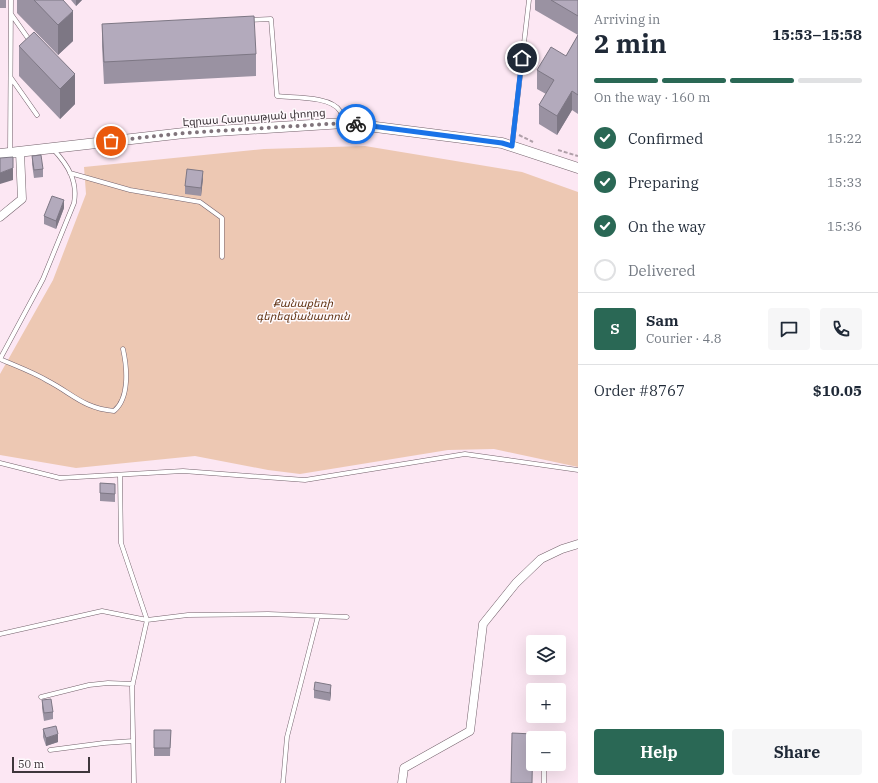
<!DOCTYPE html>
<html lang="en">
<head>
<meta charset="utf-8">
<style>
  :root { --surface:#fff; --page:#f6f6f7; --text:#1f2937; --muted:#747a83; --line:#e0e1e3; --accent:#2a6855 }
  body { margin:0; font-family:"IBM Plex Serif","Noto Sans Armenian",serif; background:var(--page); color:var(--text); height:100vh; display:flex; flex-direction:column; font-size:15px; white-space:nowrap }
  * { box-sizing:border-box; margin:0 }
  p { font-size:13px; color:var(--muted) }
  .icon { flex:none; width:22px; height:22px; fill:none; stroke:currentColor; stroke-width:2; stroke-linecap:round; stroke-linejoin:round }
  .map { position:relative; flex:1; overflow:hidden }
  .details { display:flex; flex-direction:column; background:var(--surface); width:300px }
  .details>* { flex:none }
  .controls { position:absolute; left:526px; top:635px; display:grid; gap:8px }
  .controls a { display:grid; place-items:center; width:40px; height:40px; border-radius:4px; background:var(--surface); box-shadow:0 4px 16px #0002; font-size:20px }
  .scale { position:absolute; left:12px; bottom:10px; width:78px; box-sizing:border-box; padding-left:4px; border:2px solid #3e363b; border-top:0; font-size:11px; line-height:14px; white-space:nowrap; color:#3e363b; -webkit-text-stroke:3px #fef9fc; paint-order:stroke }
  .pin { position:absolute; display:grid; place-items:center; width:34px; height:34px; color:#fff; margin:-17px; border:2px solid #fff; border-radius:50%; box-shadow:0 1px 4px #0007 }
  .courier { position:absolute; display:grid; place-items:center; width:40px; height:40px; margin:-20px; border:3px solid #1a73e8; border-radius:50%; background:#fff; color:#222; box-shadow:0 1px 5px #0007 }
  .head em { font-style:normal; font-weight:800 }
  .head div { display:flex; flex-direction:column-reverse }
  .head { display:flex; align-items:center; justify-content:space-between; height:68px; padding:0 16px }
  h1 { font-size:26px; font-weight:800; line-height:30px }
  .bar { display:grid; grid-template-columns:repeat(4,1fr); gap:6px 4px; align-content:center; height:48px; padding:0 16px }
  .bar i { height:5px; border-radius:3px; background:var(--line) }
  .bar .current { background:var(--accent) }
  .bar p { grid-column:span 4 }
  .line { display:flex; align-items:center; gap:10px; padding:0 16px; border-top:1px solid var(--line) }
  .line div { flex:1 }
  .round { display:grid; place-items:center; flex:none; width:42px; height:42px; border-radius:4px; background:var(--page) }
  ol { padding:0 16px; list-style:none }
  li { display:flex; align-items:center; gap:12px; height:44px }
  li p { margin-inline-start:auto }
  li .icon { padding:4px; border-radius:50%; background:var(--accent); color:#fff; stroke-width:4 }
  li:last-child { color:var(--muted) }
  li i { width:22px; height:22px; border:2px solid var(--line); border-radius:50% }
  .primary-button { display:flex; gap:8px; margin-top:auto; padding:8px 16px }
  .primary-button a { flex:1; height:46px; border-radius:4px; background:var(--accent); color:#fff; font-size:16px; font-weight:800; line-height:46px; text-align:center }
  .primary-button a+a { background:var(--page); color:var(--text) }
  main { display:flex; flex:1; min-height:0 }
  .map>svg:first-child { display:block }
</style>
</head>
<body>
<main>
<div class="map">
<svg width="578" height="783" viewBox="0 0 578 783">
  <rect width="100%" height="100%" fill="#fce7f3"/>
  <path fill="#edc8b3" d="M365 146 522 172 578 192V467L494 449 448 450 300 474 268 470 195 456 76 468 0 455V374L53 280 86 194 84 167 264 149Z"/>
  <g fill="none" stroke-linecap="round" stroke-linejoin="round">
    <g stroke="#73616b" stroke-width="5">
      <path id="service" d="M11 14 30 41
        M249 20 271 19 277 96C294 98 331 96 340 111 342 114 343 119 344 122
        M11 78 37 115
        M512 146 529 0
        M10 152 11 0
        M70 173 130 190 200 202 222 218V257
        M0 359 43 279 74 203C78 181 68 165 53 149
        M0 359C16 366 33 372 48 381 73 394 83 408 114 411 130 398 127 367 123 349
        M0 463 60 478 183 471 305 480 465 454 578 470
        M120 475 121 543 147 620 132 687 134 783
        M0 634 102 611 147 620 188 615 268 614 347 617
        M41 697 89 685 108 683 133 684
        M50 750 104 743 133 741
        M283 783 287 737 318 616
        M544 783V764"/>
    </g>
    <g stroke="#73616b" stroke-width="9">
      <path id="minor" d="M0 217 22 199 20 152
        M402 783 404 768 470 731 483 624 516 583 541 559 562 549 578 544"/>
    </g>
    <g stroke="#73616b" stroke-width="11">
      <path id="tertiary" d="M0 154 184 133 344 123 502 143 578 168"/>
    </g>
    <path stroke="#af9fa8" stroke-width="2" stroke-dasharray="4 2" stroke-linecap="butt" d="M519 135 533 142
      M558 150 578 156"/>
    <use href="#service" stroke="#fff" stroke-width="4"/>
    <use href="#minor" stroke="#fff" stroke-width="8"/>
    <use href="#tertiary" stroke="#fff" stroke-width="10"/>
  </g>
  <path fill="#9a92a2" d="M0 0H6V8H0Z
    M17 0H63L73 41 58 55 17 13Z
    M71 0H82L76 6Z
    M535 0H578V114L572 110 557 135 539 124V105L546 94 537 89V70L566 56 578 35 535 10Z
    M102 24 256 54V76L104 84 102 46Z
    M19 46 75 104 60 119 19 76Z
    M32 156 43 169V177L34 178 32 164Z
    M203 178 201 196 185 194V186Z
    M64 208 56 229 44 224V216Z
    M100 483 115 484V502L100 501Z
    M314 690 331 693 330 701 314 698Z
    M42 700 53 712V719L44 721 42 708Z
    M43 729 58 742 46 746 43 737Z
    M154 730H171L170 756H154Z"/>
  <path fill="#7d7784" d="M76 0H82L76 6Z
    M73 11V41L58 55V25Z
    M75 74V104L60 119V89Z
    M572 91V110L557 135V116Z
    M13 168V180L0 184V173Z
    M203 171V178L201 196V188Z
    M64 200V208L56 229V221Z
    M331 685V693L330 701V693Z
    M58 734V742L46 746V738Z"/>
  <path fill="#b3aabc" stroke="#7d7784" d="M34 0H63L73 11 58 25Z
    M551 0H578V16Z
    M254 16 256 54 104 62 102 24Z
    M34 32 75 74 60 89 19 46Z
    M578 35V95L572 91 557 116 539 105 554 80 537 70 551 47 566 56Z
    M41 155 43 169 34 170 32 156Z
    M13 157V168L0 173V158Z
    M187 169 203 171 201 188 185 186Z
    M52 196 64 200 56 221 44 216Z
    M100 483 115 484V494L100 493Z
    M315 682 331 685 330 693 314 690Z
    M51 699 53 712 44 713 42 700Z
    M56 726 58 734 46 738 43 729Z
    M154 730H171L170 748H154Z
    M512 733 533 734 532 783H511Z"/>
  <g fill="none" stroke-linecap="round" stroke-linejoin="round">
    <path stroke="#80747b" stroke-width="4" stroke-dasharray="0 7.2" d="M111 141 184 133 344 123 356 124"/>
    <path stroke="#1a73e8" stroke-width="5" d="M356 124 502 143 512 146 522 58"/>
  </g>
  <g text-anchor="middle" stroke-width="3" stroke-linejoin="round" paint-order="stroke">
    <g font-size="11" fill="#3e363b" stroke="#fef9fc">
      <text transform="translate(254 117) rotate(-4)" y="4">Էզրաս Հասրաթյան փողոց</text>
    </g>
    <g font-size="11" font-style="italic" fill="#613313" stroke="#fef9fc">
      <text x="303" y="307">Քանաքեռի<tspan x="303" dy="13">գերեզմանատուն</tspan></text>
    </g>
  </g>
</svg>
<div class="controls">
<a><svg class="icon" aria-label="layers" viewBox="0 0 24 24"><path d="M12 4l9 5-9 5-9-5zM3 14l9 5 9-5"/></svg></a>
<a>+</a>
<a>−</a>
</div>
<div class="scale">50 m</div>
<div class="pin" style="left:111px;top:141px;background:#ea580c"><svg class="icon" aria-label="bag" viewBox="0 0 24 24"><path d="M5 8h14l-1 12H6zM9 8a3 3 0 0 1 6 0"/></svg></div>
<div class="pin" style="left:522px;top:58px;background:#1f2937"><svg class="icon" aria-label="home" viewBox="0 0 24 24"><path d="M3 11l9-7 9 7M6 9v11h12V9"/></svg></div>
<div class="courier" style="left:356px;top:124px"><svg class="icon" aria-label="bike" viewBox="0 0 24 24"><circle cx="6" cy="16" r="4"/><circle cx="18" cy="16" r="4"/><path d="M6 16l4-8h5l3 8M10 8l3 8H6M13 5h3"/></svg></div>
</div>
<section class="details">
<div class="head"><div><h1>2 min</h1><p>Arriving in</p></div><em>15:53–15:58</em></div>
<div class="bar"><i class="current"></i><i class="current"></i><i class="current"></i><i></i><p>On the way · 160 m</p></div>
<ol>
<li><svg class="icon" aria-label="check" viewBox="0 0 24 24"><path d="M5 12l5 5 9-10"/></svg>Confirmed<p>15:22</p></li>
<li><svg class="icon" aria-label="check" viewBox="0 0 24 24"><path d="M5 12l5 5 9-10"/></svg>Preparing<p>15:33</p></li>
<li><svg class="icon" aria-label="check" viewBox="0 0 24 24"><path d="M5 12l5 5 9-10"/></svg>On the way<p>15:36</p></li>
<li><i></i>Delivered</li>
</ol>
<div class="line" style="height:72px"><b class="round" style="background:var(--accent);color:#fff">S</b><div><b>Sam</b><p>Courier · 4.8</p></div><a class="round"><svg class="icon" aria-label="chat" viewBox="0 0 24 24"><path d="M4 5h16v11H9l-5 4z"/></svg></a><a class="round"><svg class="icon" aria-label="phone" viewBox="0 0 24 24"><path d="M5 4h4l2 5-3 2q2 4 5 5l2-3 5 2v4C11 20 4 13 5 4z"/></svg></a></div>
<div class="line" style="height:52px"><div>Order #8767</div><b>$10.05</b></div>
<div class="primary-button"><a>Help</a><a>Share</a></div>
</section>
</main>
</body>
</html>
